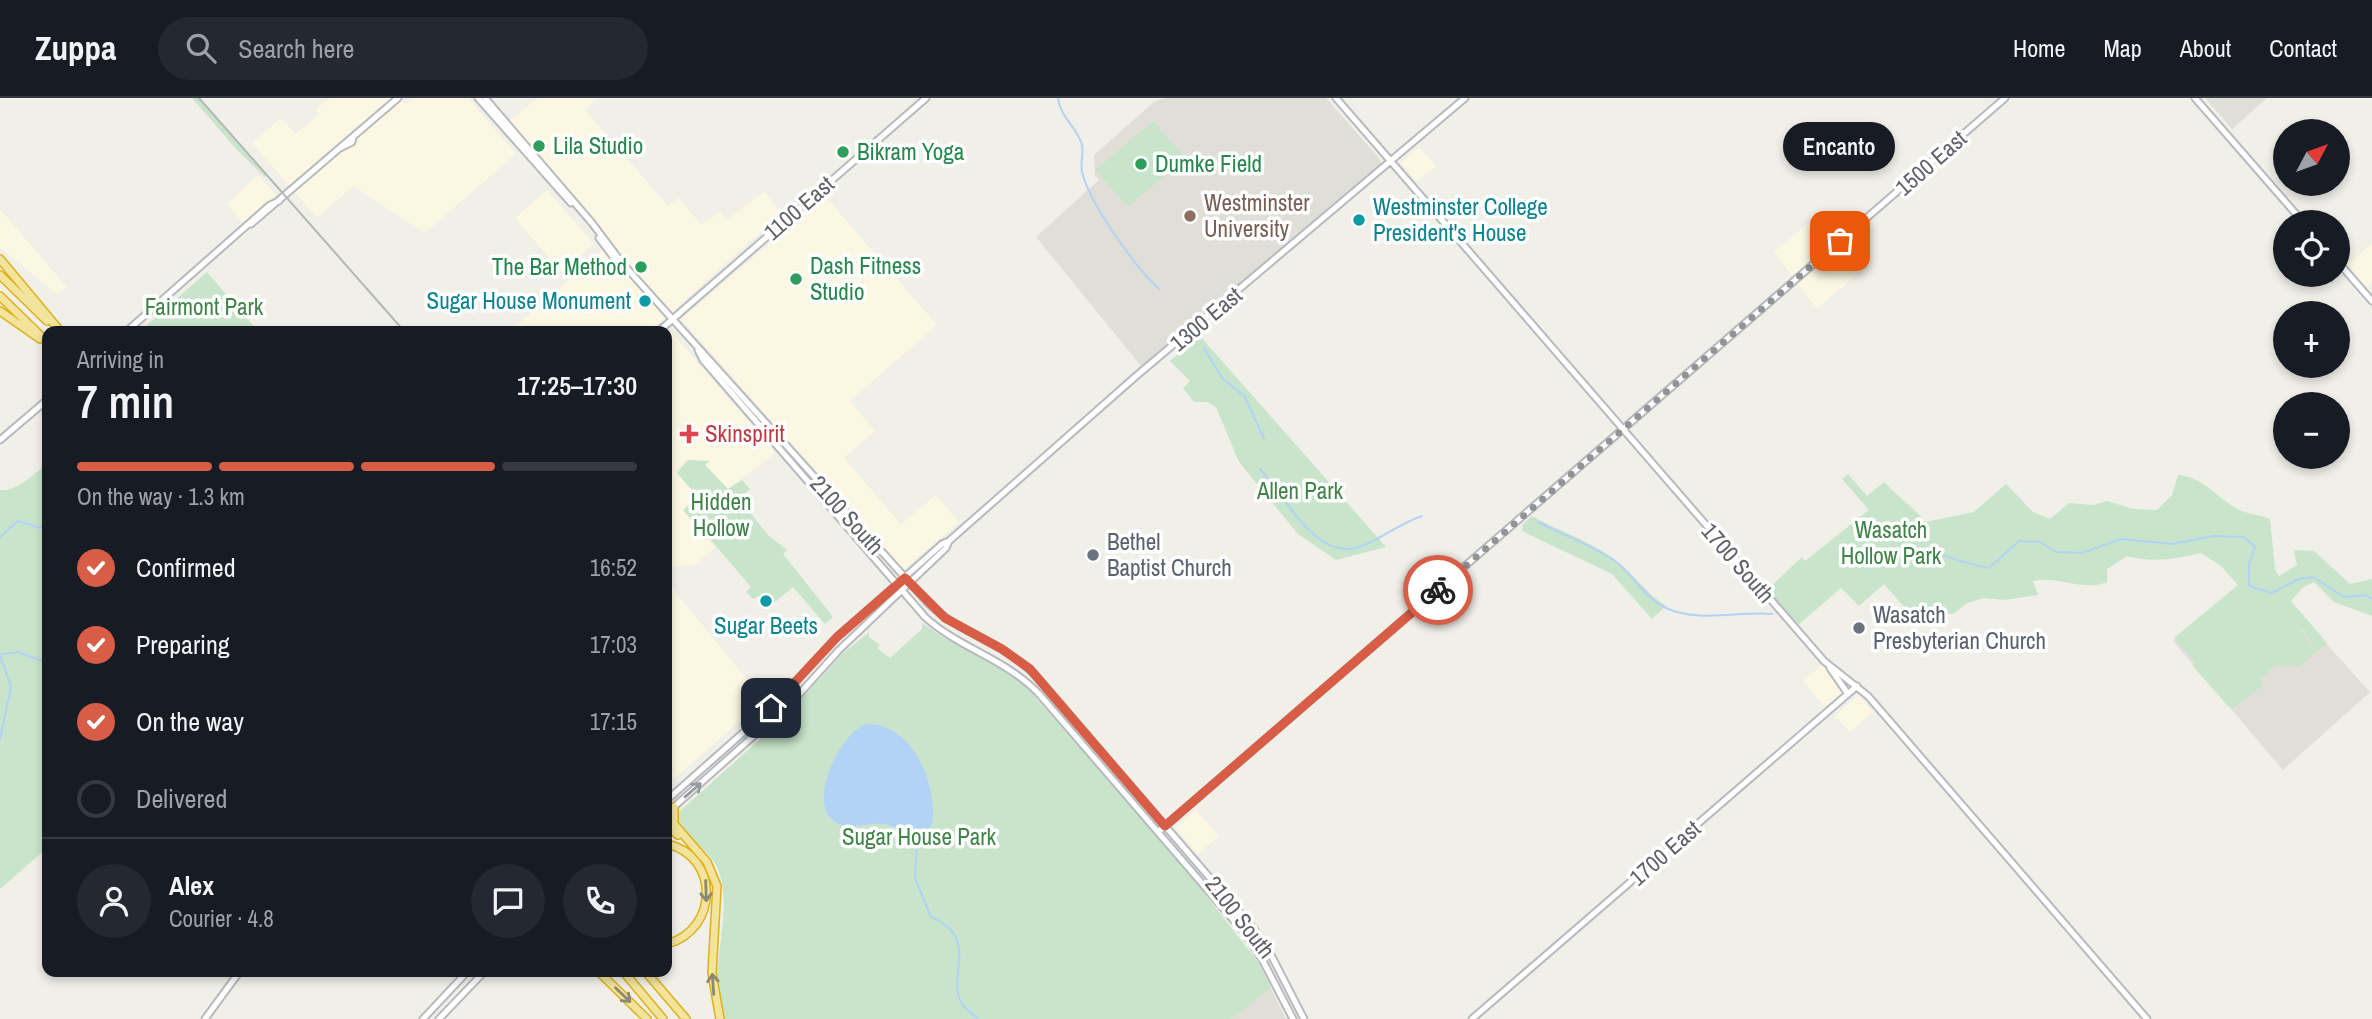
<!DOCTYPE html>
<html lang="en">
<head>
<meta charset="utf-8">
<style>
  :root { --surface:#171b24; --page:#242831; --text:#f1f3f6; --muted:#9ea1a6; --line:#363941; --accent:#d75d47 }
  body { margin:0; font-family:"Archivo Narrow",sans-serif; background:var(--page); color:var(--text); height:100vh; display:flex; flex-direction:column; font-size:26px; white-space:nowrap }
  * { box-sizing:border-box; margin:0 }
  p { font-size:23px; color:var(--muted) }
  .icon { flex:none; width:38px; height:38px; fill:none; stroke:currentColor; stroke-width:2; stroke-linecap:round; stroke-linejoin:round }
  .map { position:relative; flex:1; overflow:hidden }
  .panel { position:absolute; left:42px; top:228px; width:630px; height:651px; display:flex; flex-direction:column; background:var(--surface); border-radius:14px; box-shadow:0 4px 10px #0003 }
  .panel>* { flex:none }
  .needle { width:46px; rotate:49deg }
  .tools { position:absolute; left:2273px; top:21px; display:grid; gap:14px }
  .tools a { display:grid; place-items:center; width:77px; height:77px; border-radius:50%; background:var(--surface); box-shadow:0 4px 10px #0003; font-size:35px }
  .pin { position:absolute; display:grid; place-items:center; width:60px; height:60px; color:#fff; margin:-30px; border-radius:14px; box-shadow:0 4px 10px #0006 }
  .courier { position:absolute; display:grid; place-items:center; width:70px; height:70px; margin:-35px; border:5px solid #d75d47; border-radius:50%; background:#fff; color:#222; box-shadow:0 2px 9px #0007 }
  .bubble { position:absolute; height:49px; border-radius:24px; background:var(--surface); box-shadow:0 4px 10px #0003; font-size:23px; font-weight:600; line-height:49px; text-align:center }
  .head em { font-style:normal; font-weight:600 }
  .head div { display:flex; flex-direction:column-reverse }
  .head { display:flex; align-items:center; justify-content:space-between; height:119px; padding:0 35px }
  h1 { font-size:46px; font-weight:600; line-height:52px }
  .bar { display:grid; grid-template-columns:repeat(4,1fr); gap:10px 7px; align-content:center; height:84px; padding:0 35px }
  .bar i { height:9px; border-radius:5px; background:var(--line) }
  .bar .on { background:var(--accent) }
  .bar p { grid-column:span 4 }
  .line { display:flex; align-items:center; gap:18px; padding:0 35px; border-top:2px solid var(--line) }
  .line div { flex:1 }
  .round { display:grid; place-items:center; flex:none; width:74px; height:74px; border-radius:37px; background:var(--page) }
  ol { padding:0 35px; list-style:none }
  li { display:flex; align-items:center; gap:21px; height:77px }
  li p { margin-inline-start:auto }
  li .icon { padding:7px; border-radius:50%; background:var(--accent); color:#fff; stroke-width:4 }
  li:last-child { color:var(--muted) }
  li i { width:38px; height:38px; border:4px solid var(--line); border-radius:50% }
  header { display:flex; align-items:center; gap:42px; box-sizing:border-box; height:98px; padding:0 35px; background:var(--surface); border-bottom:2px solid var(--line) }
  header strong { font-size:33px }
  nav { display:flex; gap:38px; margin-inline-start:auto; font-size:24px }
  .search { width:490px; height:63px; background:var(--page); display:flex; align-items:center; gap:18px; box-sizing:border-box; padding:0 24px; border-radius:38px; color:var(--muted); font-size:26px }
  .map>svg:first-child { display:block }
</style>
</head>
<body>
<header>
<strong>Zuppa</strong>
<div class="search"><svg class="icon" aria-label="search" viewBox="0 0 24 24"><circle cx="10" cy="10" r="6"/><path d="M15 15l6 6"/></svg>Search here</div>
<nav><a>Home</a><a>Map</a><a>About</a><a>Contact</a></nav>
</header>
<div class="map">
<svg width="2372" height="921" viewBox="0 0 2372 921">
  <rect width="100%" height="100%" fill="#f0efe8"/>
  <path fill="#fbf7e2" d="M329 0H400L405 7 413 0H468L516 56 425 135 353 88 317 120 252 45 281 20 296 36 319 16 316 11Z
    M537 0H597L585 12 668 108 679 100 701 127 720 114 727 122 764 93 781 116 650 233H510L611 145 507 25Z
    M1419 49 1436 68 1417 84 1401 65Z
    M258 77 276 97 243 125 227 106Z
    M547 92 594 146 561 174 515 120Z
    M825 98 937 227 850 303 875 333 844 360 901 426 936 397 959 424 903 472 681 221Z
    M0 111 67 189 57 196 0 150Z
    M1821 114 1864 170 1817 211 1774 154Z
    M2372 145V184L2367 189 2348 167Z
    M672 235 776 355 728 391 705 367 709 363 688 362 678 370 677 375 699 399 684 412 715 449 697 466 669 470 667 239Z
    M667 484 764 602 667 687Z
    M1822 567 1844 593 1825 609 1803 583Z
    M1858 597 1873 614 1850 634 1835 618Z
    M1196 712 1219 738 1198 756 1175 730Z"/>
  <path fill="#dfded7" d="M1165 0H1326L1379 60 1381 66 1141 268 1036 139 1099 82 1095 78 1094 57 1154 4Z
    M2205 0H2267L2232 31Z
    M2221 504 2279 539 2313 531 2370 594 2283 672 2173 543Z
    M1271 890 1286 921H1231L1258 897Z"/>
  <path fill="#c8e4ca" d="M192 0H198L267 76 265 79 237 52Z
    M1153 23 1185 60 1128 109 1096 72Z
    M207 174 258 233H140Z
    M1200 238 1386 449 1336 462 1298 436 1239 364 1216 309 1207 304H1194L1183 290 1190 283 1170 263Z
    M688 362 710 363 705 367 728 391 742 382 750 391 739 401 768 437 787 452 783 456 833 519 825 526 793 489 768 510 758 498 753 501 746 494 751 489 710 441 704 442V436L683 412 698 399 677 375Z
    M47 366V750L0 791V392C15 395 35 375 47 366Z
    M1848 376 1867 398 1884 384C1898 399 1913 409 1926 424L1974 414 2006 386 2033 414 2050 421 2069 405 2093 407 2107 403 2133 411 2157 412 2172 397 2178 377C2203 379 2214 397 2234 409 2243 416 2259 416 2270 421L2275 472 2279 478 2297 467 2294 452 2314 453 2350 486 2372 481V518L2334 504 2314 484 2302 490 2291 503 2327 545 2317 554 2307 537 2300 531 2316 554 2300 568 2276 567 2259 582 2263 587 2233 610 2227 607 2192 567 2195 564 2174 540 2238 487 2221 468 2201 455C2176 461 2152 465 2127 458L2107 471V484C2084 494 2057 477 2033 483L2038 497 2005 502 1984 500 1967 505 1953 516H1934L1919 526 1884 486 1859 508 1841 490 1798 527 1767 492 1802 459 1805 463 1869 412 1842 381Z
    M1532 418C1559 433 1588 442 1614 461 1633 475 1646 495 1666 508L1652 521 1612 476 1522 433 1523 426Z
    M922 525 946 541 982 558 1023 585 1191 778 1259 865 1271 890 1231 921H724C722 909 716 896 717 884 717 849 730 811 720 777 714 753 688 743 677 723L679 714 788 616 841 557 869 534V539L880 547 877 550 890 560 922 531Z"/>
  <path fill="#b2d3f6" d="M866 626C911 625 935 681 933 720 933 728 927 733 926 741 906 750 905 729 885 726 870 723 852 733 837 725 804 708 840 635 866 626Z"/>
  <g fill="none" stroke-linecap="round" stroke-linejoin="round">
    <path stroke="#b2d3f6" stroke-width="2" d="M1058 0C1060 20 1077 28 1082 47 1084 55 1080 65 1082 74 1090 106 1135 169 1159 191
      M343 231 345 233
      M1204 250 1222 280 1245 299 1264 341
      M1260 371C1285 398 1315 463 1359 449 1382 441 1400 425 1422 418
      M1538 424C1563 437 1592 447 1615 463 1634 477 1644 500 1666 510 1699 525 1738 513 1772 516
      M0 439 18 423 40 430 47 427
      M1868 470C1914 433 1940 462 1989 470L2019 443 2040 444 2056 454 2082 455 2121 441 2172 446 2214 438 2244 439 2255 449 2249 466V488L2272 495 2299 481 2313 479 2344 499 2365 497 2372 501
      M2 556 18 554 47 565
      M0 557 11 589 0 641
      M917 745 915 780 931 819C982 840 945 879 962 906 965 911 973 916 978 921"/>
    <g stroke="#b6b9bd" stroke-width="9">
      <path id="secondary" d="M478 0 571 105
        M485 0 592 125 622 165 928 505C960 536 1005 545 1035 577L1254 831 1270 855 1304 921
        M1336 0 1824 563 1868 598 2147 921
        M2195 0 2303 124
        M340 50 352 44 353 39
        M251 126 398 0
        M599 140 617 164 622 165
        M2338 164 2372 203
        M127 233 270 107 279 103
        M659 233 926 0
        M698 252 703 262 925 519C960 551 1007 561 1040 597L1243 833 1262 861 1293 921
        M0 342 47 302
        M1830 570 1848 596
        M667 702 771 610 837 539 942 446 949 443 1135 279 1465 0
        M667 715 793 603 839 552 946 450 949 443
        M1158 734 2005 0
        M205 921 240 873
        M423 921 468 873
        M439 921 485 873
        M1472 921 1857 588"/>
    </g>
    <g stroke="#deb01a" stroke-width="10">
      <path id="highway" d="M0 161 60 233
        M0 177 47 223
        M0 198 47 244
        M0 213 40 241
        M674 709V726L707 764 717 788 712 875 720 921
        M667 727 678 737
        M667 746C720 758 719 832 667 846
        M598 873 647 921
        M623 873 663 921
        M645 873 686 921"/>
    </g>
    <use href="#secondary" stroke="#fff" stroke-width="5"/>
    <use href="#highway" stroke="#f2e39d" stroke-width="7"/>
    <path stroke="#b5b6b6" stroke-width="2" d="M199 0 404 233"/>
  </g>
  <defs><path id="oneway-shaft" d="M-6 0H5M1.5-3L5.5 0L1.5 3" fill="none" stroke-width="1.6" stroke-linecap="round" stroke-linejoin="round" transform="scale(1.75)"/></defs>
  <use stroke="#97999c" href="#oneway-shaft" transform="translate(693 692) rotate(-41)"/>
  <g stroke="#8b8976">
    <use href="#oneway-shaft" transform="translate(706 793) rotate(88)"/>
    <use href="#oneway-shaft" transform="translate(713 886) rotate(-94)"/>
    <use href="#oneway-shaft" transform="translate(623 897) rotate(44)"/>
  </g>
  <g fill="none" stroke-linecap="round" stroke-linejoin="round">
    <path stroke="#929394" stroke-width="7" stroke-dasharray="0 12.6" d="M1438 492 1840 143"/>
    <path stroke="#d75d47" stroke-width="9" d="M771 610 837 539 905 480 945 520 1002 551 1030 571 1165 728 1438 492"/>
  </g>
  <g fill="#2e9e5b" stroke="#fff" stroke-width="2.5">
    <circle cx="539" cy="48" r="7"/>
    <circle cx="843" cy="54" r="7"/>
    <circle cx="1141" cy="66" r="7"/>
    <circle cx="641" cy="169" r="7"/>
    <circle cx="796" cy="181" r="7"/>
  </g>
  <circle fill="#8d6e63" stroke="#fff" stroke-width="2.5" cx="1190" cy="118" r="7"/>
  <g fill="#0f9aa8" stroke="#fff" stroke-width="2.5">
    <circle cx="1359" cy="122" r="7"/>
    <circle cx="645" cy="203" r="7"/>
    <circle cx="766" cy="503" r="7"/>
  </g>
  <path fill="#e0444e" stroke="#fff" stroke-width="2.5" d="M685.5 325.5h7v7h7v7h-7v7h-7v-7h-7v-7h7z"/>
  <g fill="#6b7280" stroke="#fff" stroke-width="2.5">
    <circle cx="1093" cy="457" r="7"/>
    <circle cx="1859" cy="530" r="7"/>
  </g>
  <g text-anchor="middle" stroke-width="7" stroke-linejoin="round" paint-order="stroke">
    <g font-size="23" fill="#27864d" stroke="#fff" text-anchor="start">
      <text x="553" y="56">Lila Studio</text>
      <text x="857" y="62">Bikram Yoga</text>
      <text x="1155" y="74">Dumke Field</text>
      <text x="810" y="176">Dash Fitness<tspan x="810" dy="26">Studio</tspan></text>
      <text x="627" y="177" text-anchor="end">The Bar Method</text>
    </g>
    <g font-size="23" fill="#5f6266" stroke="#fff">
      <text transform="translate(1931 65) rotate(-41)" y="8">1500 East</text>
      <text transform="translate(799 110) rotate(-41)" y="8">1100 East</text>
      <text transform="translate(1206 221) rotate(-40)" y="8">1300 East</text>
      <text transform="translate(847 417) rotate(48)" y="8">2100 South</text>
      <text transform="translate(1738 465) rotate(49)" y="8">1700 South</text>
      <text transform="translate(1665 755) rotate(-41)" y="8">1700 East</text>
      <text transform="translate(1240 819) rotate(52)" y="8">2100 South</text>
    </g>
    <g font-size="23" fill="#785e54" stroke="#fff" text-anchor="start">
      <text x="1204" y="113">Westminster<tspan x="1204" dy="26">University</tspan></text>
    </g>
    <g font-size="23" fill="#0d838f" stroke="#fff" text-anchor="start">
      <text x="1373" y="117">Westminster College<tspan x="1373" dy="26">President's House</tspan></text>
      <text x="631" y="211" text-anchor="end">Sugar House Monument</text>
      <text x="766" y="536" text-anchor="middle">Sugar Beets</text>
    </g>
    <g font-size="23" fill="#418449" stroke="#fff">
      <text x="204" y="217">Fairmont Park</text>
      <text x="1300" y="401">Allen Park</text>
      <text x="721" y="412">Hidden<tspan x="721" dy="26">Hollow</tspan></text>
      <text x="1891" y="440">Wasatch<tspan x="1891" dy="26">Hollow Park</tspan></text>
      <text x="919" y="747">Sugar House Park</text>
    </g>
    <g font-size="23" fill="#be3a42" stroke="#fff" text-anchor="start">
      <text x="705" y="344">Skinspirit</text>
    </g>
    <g font-size="23" fill="#5b616d" stroke="#fff" text-anchor="start">
      <text x="1107" y="452">Bethel<tspan x="1107" dy="26">Baptist Church</tspan></text>
      <text x="1873" y="525">Wasatch<tspan x="1873" dy="26">Presbyterian Church</tspan></text>
    </g>
  </g>
</svg>
<div class="tools">
<a><svg class="needle" viewBox="-14 -14 28 28"><path d="M0-13l5 13h-10z" fill="#e53935"/><path d="M0 13l5-13h-10z" fill="#9ea1a6"/></svg></a>
<a><svg class="icon" aria-label="locate" viewBox="0 0 24 24"><circle cx="12" cy="12" r="6"/><path d="M12 2v4M12 18v4M2 12h4M18 12h4"/></svg></a>
<a>+</a>
<a>−</a>
</div>
<div class="pin" style="left:1840px;top:143px;background:#ea580c"><svg class="icon" aria-label="bag" viewBox="0 0 24 24"><path d="M5 8h14l-1 12H6zM9 8a3 3 0 0 1 6 0"/></svg></div>
<div class="pin" style="left:771px;top:610px;background:#1f2937"><svg class="icon" aria-label="home" viewBox="0 0 24 24"><path d="M3 11l9-7 9 7M6 9v11h12V9"/></svg></div>
<div class="courier" style="left:1438px;top:492px"><svg class="icon" aria-label="bike" viewBox="0 0 24 24"><circle cx="6" cy="16" r="4"/><circle cx="18" cy="16" r="4"/><path d="M6 16l4-8h5l3 8M10 8l3 8H6M13 5h3"/></svg></div>
<div class="bubble" style="left:1783px;top:24px;width:112px">Encanto</div>
<section class="panel">
<div class="head"><div><h1>7 min</h1><p>Arriving in</p></div><em>17:25–17:30</em></div>
<div class="bar"><i class="on"></i><i class="on"></i><i class="on"></i><i></i><p>On the way · 1.3 km</p></div>
<ol>
<li><svg class="icon" aria-label="check" viewBox="0 0 24 24"><path d="M5 12l5 5 9-10"/></svg>Confirmed<p>16:52</p></li>
<li><svg class="icon" aria-label="check" viewBox="0 0 24 24"><path d="M5 12l5 5 9-10"/></svg>Preparing<p>17:03</p></li>
<li><svg class="icon" aria-label="check" viewBox="0 0 24 24"><path d="M5 12l5 5 9-10"/></svg>On the way<p>17:15</p></li>
<li><i></i>Delivered</li>
</ol>
<div class="line" style="height:126px"><a class="round"><svg class="icon" aria-label="person" viewBox="0 0 24 24"><circle cx="12" cy="8" r="4"/><path d="M4 21q1-7 8-7t8 7"/></svg></a><div><b>Alex</b><p>Courier · 4.8</p></div><a class="round"><svg class="icon" aria-label="chat" viewBox="0 0 24 24"><path d="M4 5h16v11H9l-5 4z"/></svg></a><a class="round"><svg class="icon" aria-label="phone" viewBox="0 0 24 24"><path d="M5 4h4l2 5-3 2q2 4 5 5l2-3 5 2v4C11 20 4 13 5 4z"/></svg></a></div>
</section>
</div>
</body>
</html>
